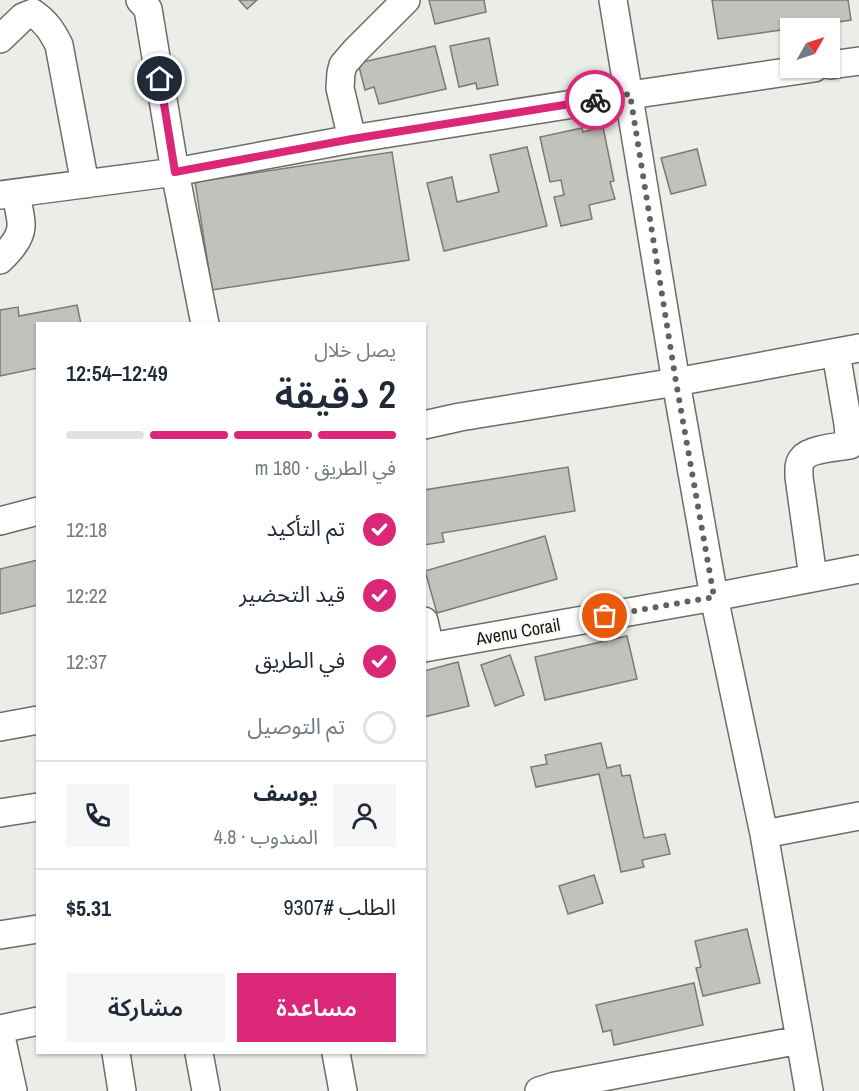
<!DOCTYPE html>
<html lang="ar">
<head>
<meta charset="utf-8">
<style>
  :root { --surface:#fff; --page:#f6f6f7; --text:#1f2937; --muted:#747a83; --line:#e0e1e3; --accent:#db2777 }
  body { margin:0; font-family:"Archivo Narrow","Noto Sans Arabic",sans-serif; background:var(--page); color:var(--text); direction:rtl; height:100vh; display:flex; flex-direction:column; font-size:22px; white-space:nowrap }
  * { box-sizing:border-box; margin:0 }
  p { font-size:20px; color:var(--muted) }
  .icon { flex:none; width:33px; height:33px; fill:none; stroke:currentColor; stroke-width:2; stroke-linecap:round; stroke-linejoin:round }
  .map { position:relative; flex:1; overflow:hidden; direction:ltr }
  .drawer { position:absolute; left:36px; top:322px; width:390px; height:732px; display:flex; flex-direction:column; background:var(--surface); border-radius:0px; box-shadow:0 2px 4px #0004; direction:rtl }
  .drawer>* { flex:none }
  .needle { width:39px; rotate:51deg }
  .fabs { position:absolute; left:780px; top:18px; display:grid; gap:12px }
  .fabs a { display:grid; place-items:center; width:60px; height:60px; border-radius:0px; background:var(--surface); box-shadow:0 2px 4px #0004; font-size:30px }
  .pin { position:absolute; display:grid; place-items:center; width:51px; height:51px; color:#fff; margin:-26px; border:3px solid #fff; border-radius:50%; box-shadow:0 2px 6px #0007 }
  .courier { position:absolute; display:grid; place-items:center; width:60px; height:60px; margin:-30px; border:4px solid #db2777; border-radius:50%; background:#fff; color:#222; box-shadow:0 2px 8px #0007 }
  .summary em { font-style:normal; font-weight:600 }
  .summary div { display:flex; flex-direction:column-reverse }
  .summary { display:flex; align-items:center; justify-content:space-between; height:102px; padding:0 30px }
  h1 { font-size:39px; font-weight:600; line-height:45px }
  .bar { display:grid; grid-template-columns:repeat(4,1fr); gap:9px 6px; align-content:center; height:72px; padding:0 30px }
  .bar i { height:8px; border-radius:4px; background:var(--line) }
  .bar .current { background:var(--accent) }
  .bar p { grid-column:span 4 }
  .line { display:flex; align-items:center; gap:15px; padding:0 30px; border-top:2px solid var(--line) }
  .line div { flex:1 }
  .round { display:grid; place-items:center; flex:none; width:63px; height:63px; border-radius:0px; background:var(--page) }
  ol { padding:0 30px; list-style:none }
  li { display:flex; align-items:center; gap:18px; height:66px }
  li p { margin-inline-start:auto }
  li .icon { padding:6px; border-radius:50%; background:var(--accent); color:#fff; stroke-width:4 }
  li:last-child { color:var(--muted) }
  li i { width:33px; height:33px; border:3px solid var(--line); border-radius:50% }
  .primary-button { display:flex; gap:12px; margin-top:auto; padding:12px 30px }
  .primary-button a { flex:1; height:69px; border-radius:0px; background:var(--accent); color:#fff; font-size:24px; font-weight:600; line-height:69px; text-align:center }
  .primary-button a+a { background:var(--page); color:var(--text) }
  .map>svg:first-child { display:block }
</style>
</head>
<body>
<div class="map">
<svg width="859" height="1091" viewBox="0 0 859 1091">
  <rect width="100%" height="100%" fill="#ebede8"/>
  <path fill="#c2c2bd" stroke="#7b7b76" stroke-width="1.5" d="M239 0H257L247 9Z
    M429 0H484L486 12 435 24Z
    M712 0H848L851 20 718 39Z
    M489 38 498 85 477 89 476 83 459 87 450 46Z
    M435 46 446 89 379 104 374 87 365 90 358 63Z
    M603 127 614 181 610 182 615 199 589 205 592 219 561 226 554 197 564 195 561 180 550 182 540 137 582 128 583 132Z
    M527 147 547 226 444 251 427 183 452 177 457 202 499 192 490 155Z
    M697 149 706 185 671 194 661 158Z
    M392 152 409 260 212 290 195 182Z
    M77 305 81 324H38V368L0 376V310L18 307 19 316Z
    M568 467 575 511 442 533 444 542 424 545V490Z
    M545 536 557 579 437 613 425 571Z
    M38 560V605L0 614V569Z
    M627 636 637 679 545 700 535 657Z
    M510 655 524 695 495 706 481 665Z
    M458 662 469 706 424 717V671Z
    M601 743 607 768 620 765 622 776 630 775 644 838 665 834 670 854 642 860 644 867 621 872 599 774 536 787 531 767 547 764 545 755Z
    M594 875 603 903 568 914 559 886Z
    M747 929 760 983 703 996 696 968 701 967 695 941Z
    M694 983 703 1025 614 1045 611 1030 603 1032 596 1005Z"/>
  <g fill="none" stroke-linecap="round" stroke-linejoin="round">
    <g stroke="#6b6d68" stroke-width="30">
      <path id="minor" d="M140 0 148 9 175 172 205 324
        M613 0 676 382 714 597 764 834 809 1091
        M0 39 23 17 33 13C46 22 52 31 59 45L85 184
        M830 65 859 61
        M352 139 340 88 341 73 343 65 355 51 406 0
        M0 195 175 172 352 139 630 95 814 68
        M0 260C8 252 20 240 21 227 22 219 17 202 16 193
        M424 425 460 417 676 382 859 348
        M0 521 38 511
        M813 577 799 477C799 470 798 463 803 458 810 449 839 447 850 445L848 424 836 353
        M424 621 430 647
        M424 648 714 597 859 569
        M0 727 38 720
        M0 813 38 807
        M764 834 859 816
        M0 935 38 929
        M0 1029 38 1021
        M0 1032 13 1091
        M116 1053 122 1091
        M199 1053 206 1091
        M336 1053 343 1091
        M539 1091 555 1086 800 1040"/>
    </g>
    <use href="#minor" stroke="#fff" stroke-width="27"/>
  </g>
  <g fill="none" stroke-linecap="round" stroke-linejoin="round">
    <path stroke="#61615f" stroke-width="6" stroke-dasharray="0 10.8" d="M595 100 630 94 676 382 714 597 605 616"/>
    <path stroke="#db2777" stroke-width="8" d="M160 79 175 172 352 139 595 100"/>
  </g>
  <g text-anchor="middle" stroke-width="4.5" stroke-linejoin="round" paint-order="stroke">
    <g font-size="18" fill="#161615" stroke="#f8fbf6">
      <text transform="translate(518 632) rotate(-10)" y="6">Avenu Corail</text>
    </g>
  </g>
</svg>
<div class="fabs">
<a><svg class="needle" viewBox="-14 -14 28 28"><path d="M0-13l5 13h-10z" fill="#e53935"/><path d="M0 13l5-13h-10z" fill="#747a83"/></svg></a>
</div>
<div class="pin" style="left:605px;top:616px;background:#ea580c"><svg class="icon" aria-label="bag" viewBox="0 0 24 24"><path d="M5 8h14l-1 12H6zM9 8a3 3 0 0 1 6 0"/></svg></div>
<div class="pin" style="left:160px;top:79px;background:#1f2937"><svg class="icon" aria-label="home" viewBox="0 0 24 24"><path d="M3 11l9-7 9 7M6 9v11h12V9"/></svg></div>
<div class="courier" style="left:595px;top:100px"><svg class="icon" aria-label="bike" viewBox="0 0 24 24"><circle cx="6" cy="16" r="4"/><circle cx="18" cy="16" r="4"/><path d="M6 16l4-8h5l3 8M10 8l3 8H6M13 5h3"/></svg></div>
<section class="drawer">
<div class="summary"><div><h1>2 دقيقة</h1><p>يصل خلال</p></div><em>12:49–12:54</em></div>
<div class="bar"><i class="current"></i><i class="current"></i><i class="current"></i><i></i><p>في الطريق · 180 m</p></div>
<ol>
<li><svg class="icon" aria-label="check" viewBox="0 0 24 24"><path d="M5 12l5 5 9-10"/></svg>تم التأكيد<p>12:18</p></li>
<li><svg class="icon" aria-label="check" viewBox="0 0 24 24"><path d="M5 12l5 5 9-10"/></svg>قيد التحضير<p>12:22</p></li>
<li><svg class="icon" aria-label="check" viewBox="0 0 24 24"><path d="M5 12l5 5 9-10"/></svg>في الطريق<p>12:37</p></li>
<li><i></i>تم التوصيل</li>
</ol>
<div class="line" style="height:108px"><a class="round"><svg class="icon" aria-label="person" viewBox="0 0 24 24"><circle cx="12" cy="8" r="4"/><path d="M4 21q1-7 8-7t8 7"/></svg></a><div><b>يوسف</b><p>المندوب · 4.8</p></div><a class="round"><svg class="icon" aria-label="phone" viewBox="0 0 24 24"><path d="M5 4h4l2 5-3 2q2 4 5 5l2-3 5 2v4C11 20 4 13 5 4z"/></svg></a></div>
<div class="line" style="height:78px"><div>الطلب #9307</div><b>$5.31</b></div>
<div class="primary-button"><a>مساعدة</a><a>مشاركة</a></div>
</section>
</div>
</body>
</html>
